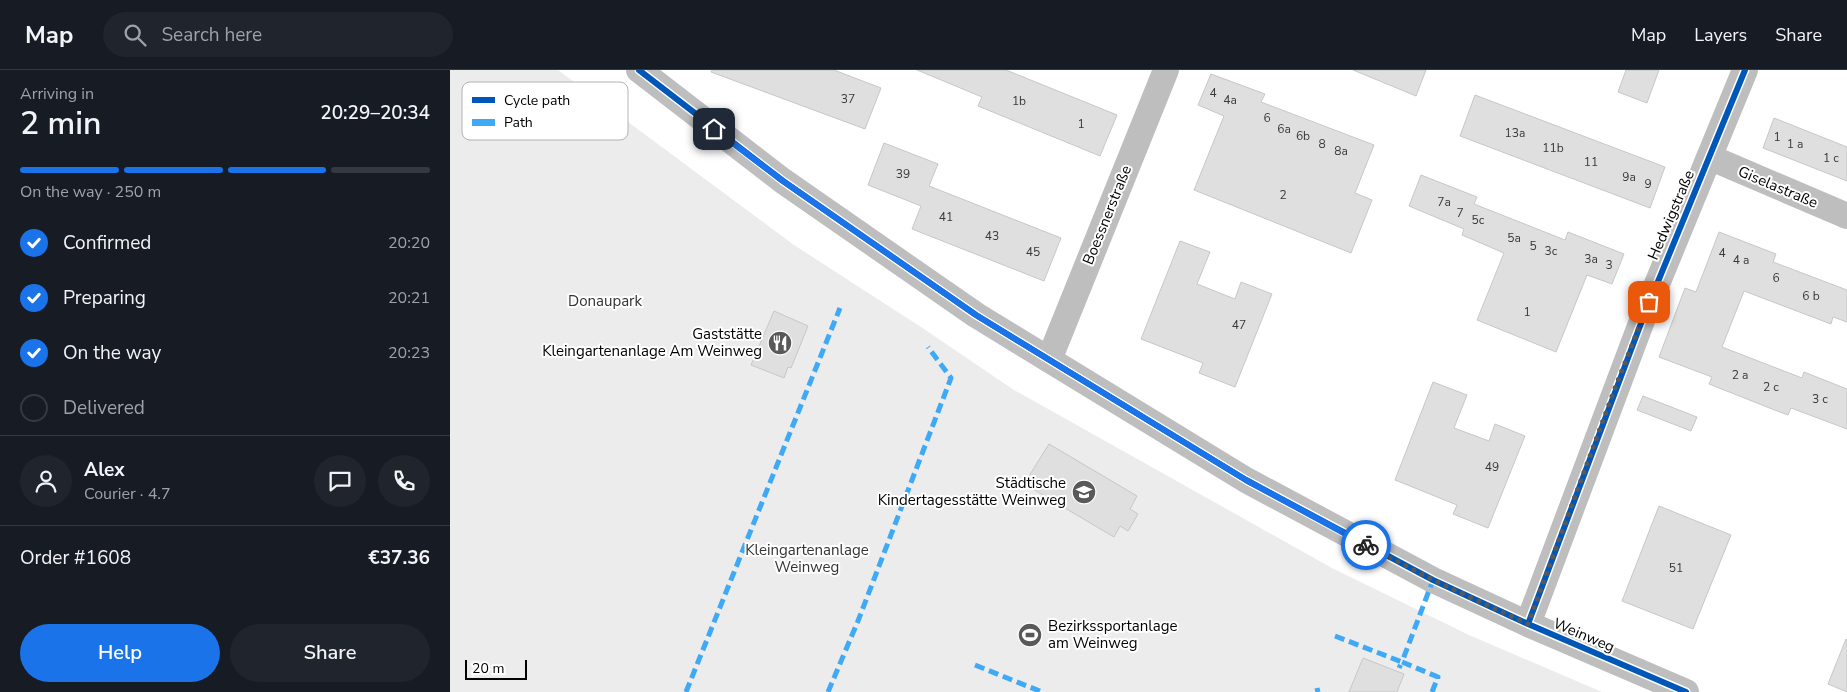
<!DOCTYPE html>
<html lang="en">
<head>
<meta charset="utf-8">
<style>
  :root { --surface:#171b24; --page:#20242c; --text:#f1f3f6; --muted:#9ea1a6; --line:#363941; --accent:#1a73e8 }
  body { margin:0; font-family:"Nunito Sans",sans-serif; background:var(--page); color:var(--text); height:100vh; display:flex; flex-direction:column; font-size:19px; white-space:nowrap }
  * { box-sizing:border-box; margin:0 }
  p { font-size:16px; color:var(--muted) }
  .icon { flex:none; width:28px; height:28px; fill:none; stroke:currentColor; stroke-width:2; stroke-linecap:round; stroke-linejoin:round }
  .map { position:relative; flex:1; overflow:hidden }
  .details { display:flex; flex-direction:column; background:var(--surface); width:450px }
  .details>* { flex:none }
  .scale { position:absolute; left:15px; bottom:12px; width:62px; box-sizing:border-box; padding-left:5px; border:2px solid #000; border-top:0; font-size:14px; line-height:18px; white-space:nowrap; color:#000; -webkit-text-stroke:4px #fff; paint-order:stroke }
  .pin { position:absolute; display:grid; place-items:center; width:42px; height:42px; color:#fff; margin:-21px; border-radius:10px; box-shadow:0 2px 8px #0006 }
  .courier { position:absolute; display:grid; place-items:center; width:50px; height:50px; margin:-25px; border:4px solid #1a73e8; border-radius:50%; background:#fff; color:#222; box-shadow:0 1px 6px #0007 }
  .head em { font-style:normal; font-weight:600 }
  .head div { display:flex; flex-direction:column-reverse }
  .head { display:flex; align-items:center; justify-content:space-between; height:85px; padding:0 20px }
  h1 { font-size:32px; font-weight:600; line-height:38px }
  .bar { display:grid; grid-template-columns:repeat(4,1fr); gap:8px 5px; align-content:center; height:60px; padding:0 20px }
  .bar i { height:6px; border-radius:4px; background:var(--line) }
  .bar .on { background:var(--accent) }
  .bar p { grid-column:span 4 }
  .line { display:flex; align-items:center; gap:12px; padding:0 20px; border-top:1px solid var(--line) }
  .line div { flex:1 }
  .round { display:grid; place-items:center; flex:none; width:52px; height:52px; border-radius:26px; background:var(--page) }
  ol { padding:0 20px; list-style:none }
  li { display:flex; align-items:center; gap:15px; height:55px }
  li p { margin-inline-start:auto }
  li .icon { padding:5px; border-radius:50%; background:var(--accent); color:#fff; stroke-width:4 }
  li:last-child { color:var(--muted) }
  li i { width:28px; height:28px; border:2px solid var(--line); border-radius:50% }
  .primary-button { display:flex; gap:10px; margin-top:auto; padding:10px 20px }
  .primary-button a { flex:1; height:58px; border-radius:30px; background:var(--accent); color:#fff; font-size:20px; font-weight:600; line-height:58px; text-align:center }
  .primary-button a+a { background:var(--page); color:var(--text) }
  header { display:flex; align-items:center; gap:30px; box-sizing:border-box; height:70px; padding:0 25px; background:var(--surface); border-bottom:1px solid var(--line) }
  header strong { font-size:24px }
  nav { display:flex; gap:28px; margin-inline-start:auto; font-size:18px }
  .search { width:350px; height:45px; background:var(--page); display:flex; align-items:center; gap:12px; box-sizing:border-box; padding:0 18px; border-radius:28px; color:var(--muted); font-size:19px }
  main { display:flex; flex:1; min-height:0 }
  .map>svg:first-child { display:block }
</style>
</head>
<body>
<header>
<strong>Map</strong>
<div class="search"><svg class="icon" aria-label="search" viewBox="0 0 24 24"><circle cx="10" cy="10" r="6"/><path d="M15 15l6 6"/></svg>Search here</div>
<nav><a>Map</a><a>Layers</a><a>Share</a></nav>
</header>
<main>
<section class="details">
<div class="head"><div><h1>2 min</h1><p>Arriving in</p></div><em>20:29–20:34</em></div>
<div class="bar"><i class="on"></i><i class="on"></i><i class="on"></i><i></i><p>On the way · 250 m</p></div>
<ol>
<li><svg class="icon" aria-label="check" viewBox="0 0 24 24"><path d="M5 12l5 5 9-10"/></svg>Confirmed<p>20:20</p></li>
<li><svg class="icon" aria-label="check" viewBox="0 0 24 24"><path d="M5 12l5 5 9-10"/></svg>Preparing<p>20:21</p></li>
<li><svg class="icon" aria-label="check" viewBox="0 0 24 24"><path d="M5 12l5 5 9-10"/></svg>On the way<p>20:23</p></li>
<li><i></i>Delivered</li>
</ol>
<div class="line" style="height:90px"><a class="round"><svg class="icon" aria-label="person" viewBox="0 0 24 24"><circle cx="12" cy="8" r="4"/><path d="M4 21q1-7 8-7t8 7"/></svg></a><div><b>Alex</b><p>Courier · 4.7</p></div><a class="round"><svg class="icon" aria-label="chat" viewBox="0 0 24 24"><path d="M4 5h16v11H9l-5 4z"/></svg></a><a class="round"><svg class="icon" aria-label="phone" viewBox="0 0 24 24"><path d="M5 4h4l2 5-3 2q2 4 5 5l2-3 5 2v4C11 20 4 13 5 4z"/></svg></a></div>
<div class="line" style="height:65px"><div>Order #1608</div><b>€37.36</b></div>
<div class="primary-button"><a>Help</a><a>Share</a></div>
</section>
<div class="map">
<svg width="1397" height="622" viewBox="0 0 1397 622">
  <rect width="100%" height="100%" fill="#fff"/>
  <path fill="#ececec" d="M0 0H108L344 175 471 257 564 320 882 498 1019 565 1152 622H0Z"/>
  <path fill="#dfdfdf" stroke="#c7c7c7" d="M262 0H384L431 18 415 59 261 2Z
    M467 0H556L667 45 650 86 528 36 532 27Z
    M903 0H976L966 26Z
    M1176 0H1209L1197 33 1168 22Z
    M761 4 815 24 811 32 924 75 905 123 922 130 901 183 744 120 774 46 748 35Z
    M1025 25 1215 97 1200 138 1010 66Z
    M1324 48 1397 77V111L1313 78Z
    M434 73 488 94 479 116 611 168 594 211 462 159 471 136 418 115Z
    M971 105 1027 127 1024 134 1115 170 1118 162 1174 184 1162 214 1137 205 1106 282 1027 250 1054 183 1012 165 1014 159 959 136Z
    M1269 162 1326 184 1323 192 1397 220V252L1383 247 1381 254 1294 221 1272 277 1352 308 1354 302 1397 319V359L1341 338 1338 345 1322 339 1259 314 1262 307 1209 287 1235 218 1246 222Z
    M730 171 760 182 747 214 785 229 791 212 822 224 785 317 749 303 753 293 691 269Z
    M324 241 358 256 341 298 338 297 334 308 301 295Z
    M983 312 1017 325 1004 358 1039 371 1045 354 1075 366 1038 458 1003 444 1007 435 945 410Z
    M1193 326 1247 347 1241 361 1187 340Z
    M599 374 687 426 680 439 688 444 678 461 670 456 664 467 581 418 586 410 579 406Z
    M1209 436 1281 465 1243 559 1172 531Z
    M1396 569 1397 570V622L1378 614Z
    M913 588 954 604 947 622H899Z"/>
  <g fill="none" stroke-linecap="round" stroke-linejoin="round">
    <path stroke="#bebebe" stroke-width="26" d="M189 0 333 111 526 245 796 410 983 510 1078 554 1236 622
      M1259 87 1397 146
      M599 290 716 0
      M1078 554 1193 248 1295 0"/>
    <path stroke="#3fa9f5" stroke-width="5" stroke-dasharray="10 5" stroke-linecap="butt" d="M885 566 952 592 949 598
      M525 595 592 622
      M867 618 868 622
      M236 622 390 238
      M378 622 408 551 501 308 478 277
      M982 622 988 607 952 592 983 510"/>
    <g stroke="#fff" stroke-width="9">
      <path id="cycleway" d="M189 0 333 111 526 245 796 410 983 510 1078 554 1236 622
        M1078 554 1193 248 1295 0"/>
    </g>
    <use href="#cycleway" stroke="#0057b8" stroke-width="6"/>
  </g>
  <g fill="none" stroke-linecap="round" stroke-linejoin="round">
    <path stroke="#595959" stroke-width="5" stroke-dasharray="0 9" d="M916 475 983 510 1078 554 1165 318 1199 232"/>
    <path stroke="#1a73e8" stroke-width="6" d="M264 59 333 111 526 245 796 410 916 475"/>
  </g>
  <defs>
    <g id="restaurant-disc" transform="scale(1.25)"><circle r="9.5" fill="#595959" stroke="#fff"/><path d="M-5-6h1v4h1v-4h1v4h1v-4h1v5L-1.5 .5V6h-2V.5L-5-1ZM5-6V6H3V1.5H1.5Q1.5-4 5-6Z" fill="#fff"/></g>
    <g id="school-disc" transform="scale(1.25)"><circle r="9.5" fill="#595959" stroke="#fff"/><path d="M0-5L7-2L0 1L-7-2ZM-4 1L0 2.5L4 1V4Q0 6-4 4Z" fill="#fff"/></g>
    <g id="stadium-disc" transform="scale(1.25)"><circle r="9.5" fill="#595959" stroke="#fff"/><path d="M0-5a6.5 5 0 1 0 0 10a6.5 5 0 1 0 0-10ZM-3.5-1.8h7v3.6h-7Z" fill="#fff"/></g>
  </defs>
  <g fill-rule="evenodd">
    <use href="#restaurant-disc" x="330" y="273"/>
    <use href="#school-disc" x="634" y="422"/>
    <use href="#stadium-disc" x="580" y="565"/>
  </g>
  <g text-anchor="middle" stroke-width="4" stroke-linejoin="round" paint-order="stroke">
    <g font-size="12" fill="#383838">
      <text x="763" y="27">4</text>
      <text x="398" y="33">37</text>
      <text x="780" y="34">4a</text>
      <text x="569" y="35">1b</text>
      <text x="817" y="52">6</text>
      <text x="631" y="58">1</text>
      <text x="834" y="63">6a</text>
      <text x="1065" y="67">13a</text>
      <text x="853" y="70">6b</text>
      <text x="1327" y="71">1</text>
      <text x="872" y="78">8</text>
      <text x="1345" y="78">1 a</text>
      <text x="1103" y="82">11b</text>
      <text x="891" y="85">8a</text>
      <text x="1381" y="92">1 c</text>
      <text x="1141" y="96">11</text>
      <text x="453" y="108">39</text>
      <text x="1179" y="111">9a</text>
      <text x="1198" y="118">9</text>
      <text x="833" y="129">2</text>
      <text x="994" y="136">7a</text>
      <text x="1010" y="147">7</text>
      <text x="496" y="151">41</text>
      <text x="1028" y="154">5c</text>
      <text x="542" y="170">43</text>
      <text x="1064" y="172">5a</text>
      <text x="1083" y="180">5</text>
      <text x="1101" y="185">3c</text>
      <text x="583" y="186">45</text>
      <text x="1272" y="187">4</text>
      <text x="1141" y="193">3a</text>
      <text x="1291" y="194">4 a</text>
      <text x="1159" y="199">3</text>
      <text x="1326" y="212">6</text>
      <text x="1361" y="230">6 b</text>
      <text x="1077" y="246">1</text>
      <text x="789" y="259">47</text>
      <text x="1290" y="309">2 a</text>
      <text x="1321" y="321">2 c</text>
      <text x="1370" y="333">3 c</text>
      <text x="1042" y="401">49</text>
      <text x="1226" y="502">51</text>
    </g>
    <g font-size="15" fill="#000" stroke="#fff">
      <text transform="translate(1328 117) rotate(23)" y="5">Giselastraße</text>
      <text transform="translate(657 145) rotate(-68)" y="5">Boessnerstraße</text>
      <text transform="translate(1221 145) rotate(-67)" y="5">Hedwigstraße</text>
      <text transform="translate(1134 565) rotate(23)" y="5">Weinweg</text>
    </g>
    <g font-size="15" fill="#333" stroke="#fff">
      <text x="155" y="236">Donaupark</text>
      <text x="357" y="485">Kleingartenanlage<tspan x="357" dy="17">Weinweg</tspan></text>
    </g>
    <g font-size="15" fill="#000" stroke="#fff" text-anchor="end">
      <text x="312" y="269">Gaststätte<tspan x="312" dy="17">Kleingartenanlage Am Weinweg</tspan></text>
      <text x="616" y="418">Städtische<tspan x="616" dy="17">Kindertagesstätte Weinweg</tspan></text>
      <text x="598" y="561" text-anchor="start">Bezirkssportanlage<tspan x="598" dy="17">am Weinweg</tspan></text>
    </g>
  </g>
  <rect x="12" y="12" width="166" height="58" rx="8" fill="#fff" stroke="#b2b2b2" stroke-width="1"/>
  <rect x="22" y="27" width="23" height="6" fill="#0057b8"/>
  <rect x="22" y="49" width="23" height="7" fill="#3fa9f5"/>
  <g font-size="14" fill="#000">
    <text x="54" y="35">Cycle path</text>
    <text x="54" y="57">Path</text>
  </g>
</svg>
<div class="scale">20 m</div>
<div class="pin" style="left:1199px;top:232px;background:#ea580c"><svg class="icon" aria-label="bag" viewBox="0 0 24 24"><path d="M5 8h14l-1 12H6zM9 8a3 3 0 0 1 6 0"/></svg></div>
<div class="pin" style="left:264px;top:59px;background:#1f2937"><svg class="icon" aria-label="home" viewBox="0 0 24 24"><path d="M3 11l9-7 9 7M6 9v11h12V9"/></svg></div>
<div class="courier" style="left:916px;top:475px"><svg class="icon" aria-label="bike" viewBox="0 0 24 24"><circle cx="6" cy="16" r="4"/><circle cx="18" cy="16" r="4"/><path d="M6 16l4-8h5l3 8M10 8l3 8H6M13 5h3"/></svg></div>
</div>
</main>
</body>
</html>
